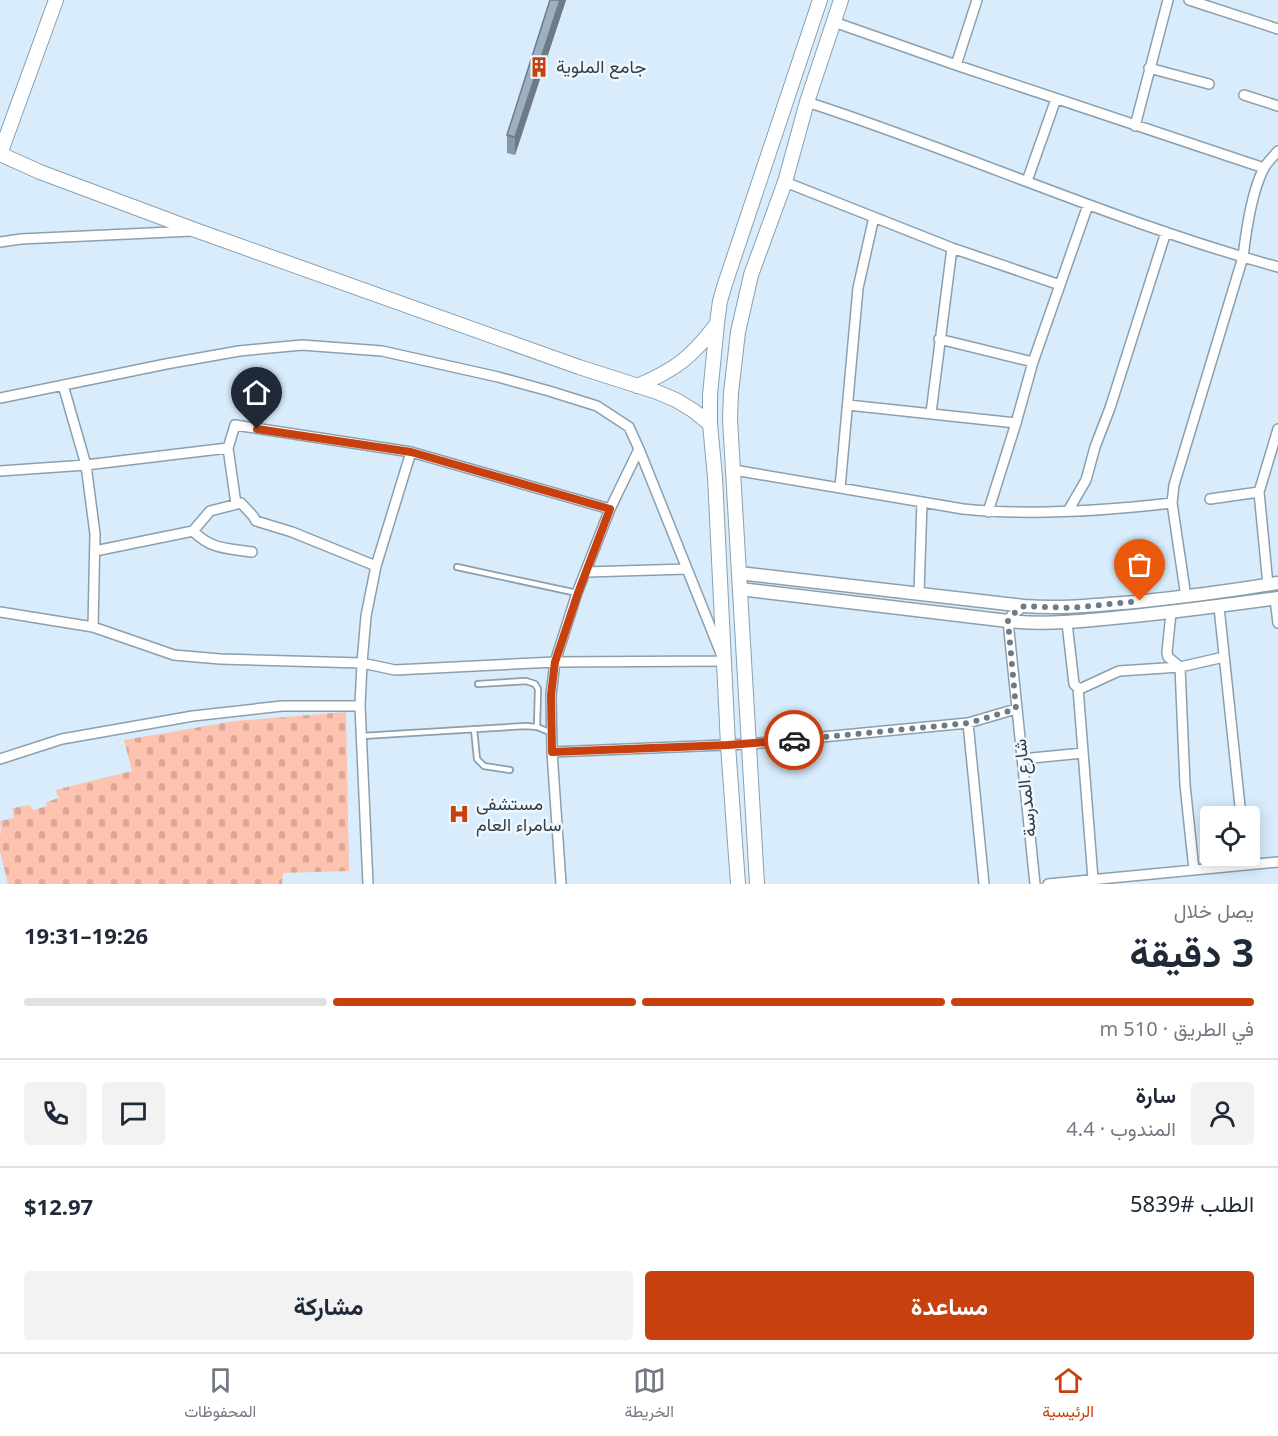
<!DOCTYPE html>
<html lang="ar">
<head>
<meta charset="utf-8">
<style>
  :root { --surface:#fff; --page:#f2f2f3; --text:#1f2937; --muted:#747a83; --line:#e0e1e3; --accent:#c7400e }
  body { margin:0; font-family:"Noto Sans",Vazirmatn,sans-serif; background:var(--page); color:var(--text); direction:rtl; height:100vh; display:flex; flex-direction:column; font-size:22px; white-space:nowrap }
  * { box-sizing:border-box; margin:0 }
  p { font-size:20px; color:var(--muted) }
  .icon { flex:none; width:33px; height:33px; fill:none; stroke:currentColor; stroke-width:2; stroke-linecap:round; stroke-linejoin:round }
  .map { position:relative; height:884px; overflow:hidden; direction:ltr }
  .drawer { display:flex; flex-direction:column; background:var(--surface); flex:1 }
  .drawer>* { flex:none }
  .buttons { position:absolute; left:1200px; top:806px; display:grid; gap:12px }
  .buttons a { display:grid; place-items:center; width:60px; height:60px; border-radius:6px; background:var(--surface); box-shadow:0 3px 15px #0003; font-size:30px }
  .pin { position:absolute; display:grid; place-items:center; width:51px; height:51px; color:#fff; margin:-62px -26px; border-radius:50% 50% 50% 0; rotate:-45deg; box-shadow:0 0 6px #0007 }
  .pin .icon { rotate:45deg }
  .courier { position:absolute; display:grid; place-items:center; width:60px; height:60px; margin:-30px; border:4px solid #c7400e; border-radius:50%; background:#fff; color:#222; box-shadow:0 2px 8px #0007 }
  .headline em { font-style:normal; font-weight:700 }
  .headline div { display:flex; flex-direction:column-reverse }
  .headline { display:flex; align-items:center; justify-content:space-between; height:102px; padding:0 24px }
  h1 { font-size:39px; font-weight:700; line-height:45px }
  .bar { display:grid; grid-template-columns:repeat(4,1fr); gap:9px 6px; align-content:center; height:72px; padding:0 24px }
  .bar i { height:8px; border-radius:4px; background:var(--line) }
  .bar .selected { background:var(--accent) }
  .bar p { grid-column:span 4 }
  .line { display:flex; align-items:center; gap:15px; padding:0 24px; border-top:2px solid var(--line) }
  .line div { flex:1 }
  .round { display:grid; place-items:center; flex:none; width:63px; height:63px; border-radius:6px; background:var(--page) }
  .cta { display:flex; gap:12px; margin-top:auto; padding:12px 24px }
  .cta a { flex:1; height:69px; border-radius:6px; background:var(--accent); color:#fff; font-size:24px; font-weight:700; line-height:69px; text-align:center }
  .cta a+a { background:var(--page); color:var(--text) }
  .menu { display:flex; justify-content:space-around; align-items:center; height:84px; border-top:2px solid var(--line); background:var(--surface); font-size:16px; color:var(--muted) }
  .menu a { display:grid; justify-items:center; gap:3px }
  .menu .selected { color:var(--accent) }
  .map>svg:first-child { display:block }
</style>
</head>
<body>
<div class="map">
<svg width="1278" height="884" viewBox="0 0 1278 884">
  <defs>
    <pattern id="cemetery-stones" width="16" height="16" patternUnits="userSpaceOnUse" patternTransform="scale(1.5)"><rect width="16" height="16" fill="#fec2b0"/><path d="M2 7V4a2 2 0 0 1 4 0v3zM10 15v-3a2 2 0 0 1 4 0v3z" fill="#daa899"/></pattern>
  </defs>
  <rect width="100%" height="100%" fill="#d8ecfc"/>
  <path fill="url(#cemetery-stones)" d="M346 712 349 871 283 873 282 884H8L0 851V834L1 833 0 821 14 818 12 808 30 805 33 810 47 806 46 802 59 798 55 790 132 771 124 740 235 721Z"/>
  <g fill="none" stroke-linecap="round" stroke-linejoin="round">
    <g stroke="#8c9fad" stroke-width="8">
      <path id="service" d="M457 567 577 593
        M478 684 526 681 535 684 538 689 537 727
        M474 729 477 759 484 766 510 770
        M362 736 526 726 537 727 552 733"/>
    </g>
    <g stroke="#8c9fad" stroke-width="12">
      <path id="minor" d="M1189 0 1278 29
        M834 22 956 65 1264 168
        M956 65 977 0
        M1149 68 1209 84
        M1244 95 1278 106
        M807 102C965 153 1117 223 1278 267
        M1135 126 1168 0
        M1027 181 1056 99
        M785 182 952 248 1060 285
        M0 242 21 239 192 231
        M939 339 1033 362
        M63 385 86 465 95 534 93 627
        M0 398 166 364 239 351 302 345 382 351 498 377 549 391 597 406 629 427 639 449 724 661 555 662 395 670 362 663 220 659 174 655 93 627 0 612
        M848 405 1016 423
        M931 413 952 248
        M228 448 236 504
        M734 470 963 509C1032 516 1103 511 1172 503
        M0 471 86 465 228 448 235 425 411 452 610 509 639 449
        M840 488 858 288 874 217
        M1210 499 1259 492
        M1068 511 1086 480 1095 447 1110 408 1166 232
        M988 512 1016 423 1033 362 1088 205
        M193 531C212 550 227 548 252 552
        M95 551 193 531 210 511 241 503 253 516 256 521 292 532 376 566
        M586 572 687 569
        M1268 585 1259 492 1278 429
        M919 593 922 502
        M1186 597 1172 503 1174 485 1243 257C1246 231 1251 194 1263 170 1266 163 1273 157 1278 151
        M1275 599 1278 623
        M1024 606 1012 615 1008 621 1035 884
        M1219 607 1241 816
        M1171 613 1167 652 1168 657 1180 667 1185 785 1194 870
        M1067 623 1074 684 1078 688H1082L1119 671 1180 667 1224 657
        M1078 688 1093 879
        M968 723 984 884
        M552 752 750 744 968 723 1016 709
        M0 759 62 739 193 716 282 706H360
        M1022 759 1083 753
        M368 884 360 706 362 663 366 616 376 566 411 452
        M561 884 552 752 551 695 555 662 577 593 610 509
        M1048 884 1278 862"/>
    </g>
    <g stroke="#8c9fad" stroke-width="15">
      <path id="tertiary" d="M739 573 1024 606C1063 609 1096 605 1135 602 1183 597 1230 591 1278 583
        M740 589 1008 621C1047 625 1084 621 1123 617 1175 612 1226 605 1278 598"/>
    </g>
    <g stroke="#8c9fad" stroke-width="16">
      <path id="secondary" d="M56 0 0 154 40 172 198 231 579 367 657 392 676 400 694 411 710 424
        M637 386C675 370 692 357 716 325
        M738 884 728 745 715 477 710 424V395L717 323 720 301 725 284 820 0
        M757 884 730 419 731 393 738 332 751 275 785 182 807 102 841 0"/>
    </g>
    <use href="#service" stroke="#fff" stroke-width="4.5"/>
    <use href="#minor" stroke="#fff" stroke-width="9"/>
    <use href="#tertiary" stroke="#fff" stroke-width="12"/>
    <use href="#secondary" stroke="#fff" stroke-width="14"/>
  </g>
  <path fill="#8797a4" d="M550 0H566L515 155 507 153V135Z"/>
  <path fill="#6e7b86" d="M560 0H566L515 155V137Z"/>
  <path fill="#9db0bf" stroke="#6e7b86" stroke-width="1.5" d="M550 0H560L515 137 507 135Z"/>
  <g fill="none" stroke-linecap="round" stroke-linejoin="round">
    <path stroke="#6e7a84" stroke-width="6" stroke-dasharray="0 10.8" d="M794 740 969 723 1016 709 1008 621 1012 615 1024 606 1071 608 1140 601"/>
    <path stroke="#c7400e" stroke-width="8" d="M257 429 411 452 610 509 578 593 555 662 551 695 552 752 728 745 794 740"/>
  </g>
  <defs>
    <g id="building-bare" transform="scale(1.62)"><path d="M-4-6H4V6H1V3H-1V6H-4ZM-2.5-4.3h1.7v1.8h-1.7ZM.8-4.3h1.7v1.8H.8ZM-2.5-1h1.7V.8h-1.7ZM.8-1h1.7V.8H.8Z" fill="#c7400e" stroke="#eff7fe" stroke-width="2.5" paint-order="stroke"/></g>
    <g id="hospital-bare" transform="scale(1.62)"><path d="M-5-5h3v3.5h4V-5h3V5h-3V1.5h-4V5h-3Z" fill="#c7400e" stroke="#eff7fe" stroke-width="2.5" paint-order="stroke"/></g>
  </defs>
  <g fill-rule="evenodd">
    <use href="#building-bare" x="539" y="67"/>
    <use href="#hospital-bare" x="459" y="814"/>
  </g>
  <g text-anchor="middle" stroke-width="5" stroke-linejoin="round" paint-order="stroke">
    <g font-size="18" fill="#353d43" stroke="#eff7fe" text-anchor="start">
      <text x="556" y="73">جامع الملوية</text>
      <text x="476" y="810">مستشفى<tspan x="476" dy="21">سامراء العام</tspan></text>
    </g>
    <g font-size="18" fill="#353d43" stroke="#eff7fe">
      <text transform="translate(1025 788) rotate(-96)" y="6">شارع المدرسة</text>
    </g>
  </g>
</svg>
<div class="buttons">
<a><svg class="icon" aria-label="locate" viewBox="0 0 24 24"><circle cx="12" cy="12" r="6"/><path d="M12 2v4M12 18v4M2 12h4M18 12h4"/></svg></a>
</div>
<div class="pin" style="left:1140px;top:601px;background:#ea580c"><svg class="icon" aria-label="bag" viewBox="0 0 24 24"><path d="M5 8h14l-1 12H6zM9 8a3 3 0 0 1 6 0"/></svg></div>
<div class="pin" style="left:257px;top:429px;background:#1f2937"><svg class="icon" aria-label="home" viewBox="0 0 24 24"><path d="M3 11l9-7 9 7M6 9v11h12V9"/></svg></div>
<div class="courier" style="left:794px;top:740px"><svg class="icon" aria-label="car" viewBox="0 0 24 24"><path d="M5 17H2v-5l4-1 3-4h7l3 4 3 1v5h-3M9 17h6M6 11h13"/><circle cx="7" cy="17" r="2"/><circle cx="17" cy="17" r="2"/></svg></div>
</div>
<section class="drawer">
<div class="headline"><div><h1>3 دقيقة</h1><p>يصل خلال</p></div><em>19:26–19:31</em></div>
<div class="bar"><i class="selected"></i><i class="selected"></i><i class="selected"></i><i></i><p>في الطريق · 510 m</p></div>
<div class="line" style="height:108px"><a class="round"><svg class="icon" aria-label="person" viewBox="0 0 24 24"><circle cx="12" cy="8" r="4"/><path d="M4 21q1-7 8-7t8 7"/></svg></a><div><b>سارة</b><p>المندوب · 4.4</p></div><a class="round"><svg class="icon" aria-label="chat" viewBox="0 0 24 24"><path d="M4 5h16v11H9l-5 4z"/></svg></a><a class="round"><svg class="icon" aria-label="phone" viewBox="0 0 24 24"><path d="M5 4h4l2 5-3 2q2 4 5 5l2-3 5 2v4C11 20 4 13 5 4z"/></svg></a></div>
<div class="line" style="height:78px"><div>الطلب #5839</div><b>$12.97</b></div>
<div class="cta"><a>مساعدة</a><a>مشاركة</a></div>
</section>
<nav class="menu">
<a class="selected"><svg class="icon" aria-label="home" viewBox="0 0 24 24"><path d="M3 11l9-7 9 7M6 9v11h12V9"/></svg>الرئيسية</a>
<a><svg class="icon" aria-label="map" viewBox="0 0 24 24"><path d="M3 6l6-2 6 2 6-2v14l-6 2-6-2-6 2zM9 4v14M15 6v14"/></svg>الخريطة</a>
<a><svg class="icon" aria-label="saved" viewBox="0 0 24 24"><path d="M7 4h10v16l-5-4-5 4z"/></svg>المحفوظات</a>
</nav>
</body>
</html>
